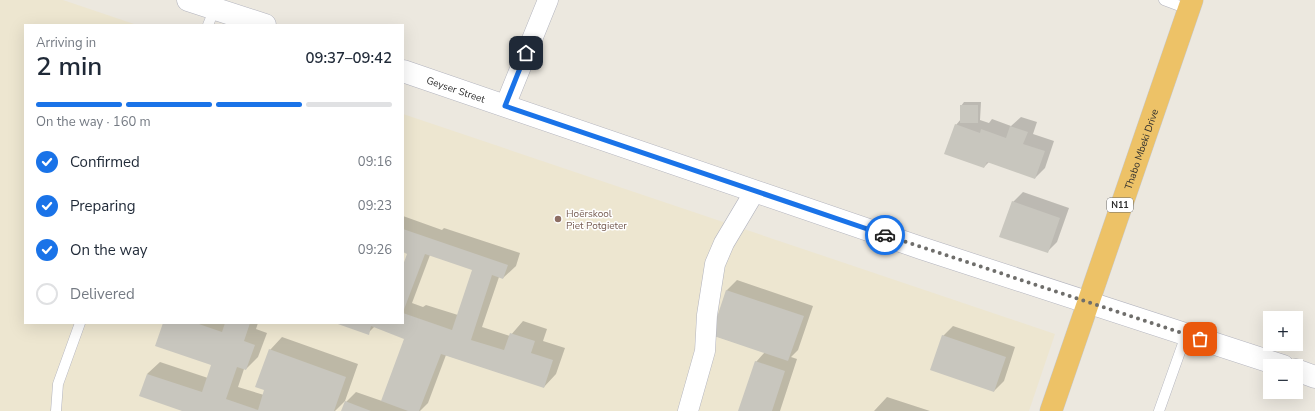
<!DOCTYPE html>
<html lang="en">
<head>
<meta charset="utf-8">
<style>
  :root { --surface:#fff; --page:#f6f6f7; --text:#1f2937; --muted:#747a83; --line:#e0e1e3; --accent:#1a73e8 }
  body { margin:0; font-family:"Nunito Sans",sans-serif; background:var(--page); color:var(--text); height:100vh; display:flex; flex-direction:column; font-size:15px; white-space:nowrap }
  * { box-sizing:border-box; margin:0 }
  p { font-size:13px; color:var(--muted) }
  .icon { flex:none; width:22px; height:22px; fill:none; stroke:currentColor; stroke-width:2; stroke-linecap:round; stroke-linejoin:round }
  .map { position:relative; flex:1; overflow:hidden }
  .drawer { position:absolute; left:24px; top:24px; width:380px; height:300px; display:flex; flex-direction:column; background:var(--surface); border-radius:0px; box-shadow:0 4px 16px #0002 }
  .drawer>* { flex:none }
  .controls { position:absolute; left:1263px; top:311px; display:grid; gap:8px }
  .controls a { display:grid; place-items:center; width:40px; height:40px; border-radius:0px; background:var(--surface); box-shadow:0 4px 16px #0002; font-size:20px }
  .pin { position:absolute; display:grid; place-items:center; width:34px; height:34px; color:#fff; margin:-17px; border-radius:8px; box-shadow:0 2px 6px #0006 }
  .courier { position:absolute; display:grid; place-items:center; width:40px; height:40px; margin:-20px; border:3px solid #1a73e8; border-radius:50%; background:#fff; color:#222; box-shadow:0 1px 5px #0007 }
  .head em { font-style:normal; font-weight:600 }
  .head div { display:flex; flex-direction:column-reverse }
  .head { display:flex; align-items:center; justify-content:space-between; height:68px; padding:0 12px }
  h1 { font-size:26px; font-weight:600; line-height:30px }
  .bar { display:grid; grid-template-columns:repeat(4,1fr); gap:6px 4px; align-content:center; height:48px; padding:0 12px }
  .bar i { height:5px; border-radius:3px; background:var(--line) }
  .bar .selected { background:var(--accent) }
  .bar p { grid-column:span 4 }
  ol { padding:0 12px; list-style:none }
  li { display:flex; align-items:center; gap:12px; height:44px }
  li p { margin-inline-start:auto }
  li .icon { padding:4px; border-radius:50%; background:var(--accent); color:#fff; stroke-width:4 }
  li:last-child { color:var(--muted) }
  li i { width:22px; height:22px; border:2px solid var(--line); border-radius:50% }
  .map>svg:first-child { display:block }
</style>
</head>
<body>
<div class="map">
<svg width="1315" height="411" viewBox="0 0 1315 411">
  <rect width="100%" height="100%" fill="#ece8df"/>
  <path fill="#ede6d0" d="M0 0H63L137 25H25V323H403V114L1055 334 1029 411H0Z"/>
  <path fill="#0003" fill-rule="evenodd" d="M964 102H981L980 120 989 123 992 119 1011 126 1021 117 1037 122 1033 134 1054 141 1045 168 1035 178 989 162 984 167 956 125 961 119V106Z
    M1023 192 1069 208 1057 242 1047 252 1013 202Z
    M403 216 442 230 444 228 520 253 516 266 503 278 499 277 482 327 510 336 523 321 547 329 543 341 565 348 556 374 544 387 446 355 428 403 420 411H343L346 402 356 392 382 401 407 334 375 326 368 333 338 323H403V268L409 253 403 251ZM430 255 473 269 458 315 426 305 423 307 412 303Z
    M737 280 813 306 798 350 791 357 797 359 780 411H739L756 362 765 352 712 335 727 290Z
    M164 323H258L256 329 267 333 258 357 246 369H244L238 387 264 395 270 350 282 337 358 364 345 401 335 411H185L147 374 160 362 208 378 212 364Z
    M953 326 1015 347 1004 381 994 391 943 336Z
    M887 397 930 411H874Z"/>
  <path fill="#c8c6be" d="M960 105H978V123H960Z
    M955 124 980 133 981 129 1006 138 1010 126 1028 132 1023 144 1045 151 1035 179 987 162 984 168 944 154Z
    M1012 201 1060 218 1048 253 999 237Z
    M403 229 508 265 503 279 492 275 471 340 504 350 510 333 535 341 531 353 553 360 544 388 441 354 419 411H408L381 401 404 339 371 326 369 335 335 323H403V313L452 330 472 270 425 254 403 312V265L407 254 403 252Z
    M726 290 804 316 788 361 711 335Z
    M163 323H196L222 332 225 323H250L244 341 255 345 246 370 237 367 226 399 258 410 264 390 255 387 269 349 346 377 334 411H182L139 396 147 374 202 392 211 365 155 346Z
    M942 335 1006 357 994 392 930 370Z
    M755 361 785 371 772 411H738Z
    M345 401 371 411H341Z"/>
  <g fill="none" stroke-linecap="round" stroke-linejoin="round">
    <g stroke="#b3b4be" stroke-width="11">
      <path id="service" d="M1164 0 1188 9
        M208 25 215 8
        M56 411 58 384 80 323
        M1159 411 1186 335"/>
    </g>
    <g stroke="#b3b4be" stroke-width="21">
      <path id="minor" d="M505 106 548 0
        M688 411 705 351 707 315 715 264 724 243 755 191"/>
    </g>
    <g stroke="#b3b4be" stroke-width="23">
      <g id="tertiary">
        <path d="M188 0 265 25"/>
        <path id="s1" d="M403 71 921 248 1283 366"/>
        <path d="M1296 370 1315 377"/>
      </g>
    </g>
    <g stroke="#c8c8c8" stroke-width="23">
      <g id="trunk">
        <path id="s2" d="M1051 411 1192 0"/>
      </g>
    </g>
    <use href="#service" stroke="#fff" stroke-width="10"/>
    <use href="#minor" stroke="#fff" stroke-width="20"/>
    <use href="#tertiary" stroke="#fff" stroke-width="22"/>
    <use href="#trunk" stroke="#edc267" stroke-width="22"/>
  </g>
  <g fill="none" stroke-linecap="round" stroke-linejoin="round">
    <path stroke="#6f6e6b" stroke-width="4" stroke-dasharray="0 7.2" d="M885 235 1200 339"/>
    <path stroke="#1a73e8" stroke-width="5" d="M526 53 505 106 885 235"/>
  </g>
  <circle fill="#8d6e63" stroke="#fff" stroke-width="1.5" cx="558" cy="219" r="4"/>
  <g text-anchor="middle" stroke-width="3" stroke-linejoin="round" paint-order="stroke">
    <rect fill="#fff" stroke="#6b6b6b" stroke-width="1" x="1107" y="198" width="26" height="14" rx="3"/>
    <g font-size="9" font-weight="bold" fill="#2c2c2c">
      <text x="1120" y="208">N11</text>
    </g>
    <g font-size="10" fill="#2c2c2c" stroke="#fff">
      <text dy="4" stroke="none"><textPath href="#s1" startOffset="56">Geyser Street</textPath></text>
      <text dy="4" stroke="none"><textPath href="#s2" startOffset="277">Thabo Mbeki Drive</textPath></text>
    </g>
    <g font-size="10" fill="#785e54" stroke="#fff" text-anchor="start">
      <text x="566" y="217">Hoërskool<tspan x="566" dy="12">Piet Potgieter</tspan></text>
    </g>
  </g>
</svg>
<div class="controls">
<a>+</a>
<a>−</a>
</div>
<div class="pin" style="left:1200px;top:339px;background:#ea580c"><svg class="icon" aria-label="bag" viewBox="0 0 24 24"><path d="M5 8h14l-1 12H6zM9 8a3 3 0 0 1 6 0"/></svg></div>
<div class="pin" style="left:526px;top:53px;background:#1f2937"><svg class="icon" aria-label="home" viewBox="0 0 24 24"><path d="M3 11l9-7 9 7M6 9v11h12V9"/></svg></div>
<div class="courier" style="left:885px;top:235px"><svg class="icon" aria-label="car" viewBox="0 0 24 24"><path d="M5 17H2v-5l4-1 3-4h7l3 4 3 1v5h-3M9 17h6M6 11h13"/><circle cx="7" cy="17" r="2"/><circle cx="17" cy="17" r="2"/></svg></div>
<section class="drawer">
<div class="head"><div><h1>2 min</h1><p>Arriving in</p></div><em>09:37–09:42</em></div>
<div class="bar"><i class="selected"></i><i class="selected"></i><i class="selected"></i><i></i><p>On the way · 160 m</p></div>
<ol>
<li><svg class="icon" aria-label="check" viewBox="0 0 24 24"><path d="M5 12l5 5 9-10"/></svg>Confirmed<p>09:16</p></li>
<li><svg class="icon" aria-label="check" viewBox="0 0 24 24"><path d="M5 12l5 5 9-10"/></svg>Preparing<p>09:23</p></li>
<li><svg class="icon" aria-label="check" viewBox="0 0 24 24"><path d="M5 12l5 5 9-10"/></svg>On the way<p>09:26</p></li>
<li><i></i>Delivered</li>
</ol>
</section>
</div>
</body>
</html>
